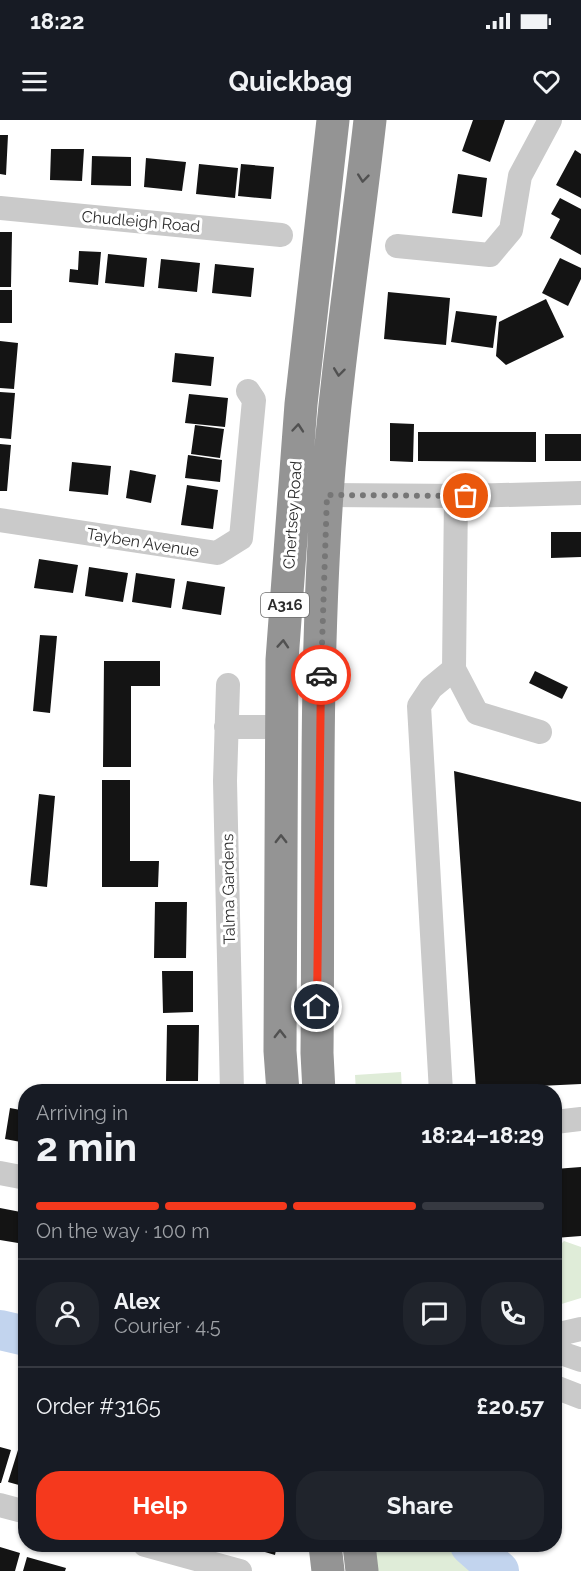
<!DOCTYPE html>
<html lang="en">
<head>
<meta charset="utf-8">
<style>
  :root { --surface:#171b24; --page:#20242c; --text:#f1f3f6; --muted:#9ea1a6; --line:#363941; --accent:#f5391d }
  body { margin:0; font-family:Raleway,sans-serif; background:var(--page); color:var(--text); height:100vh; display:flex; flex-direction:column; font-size:22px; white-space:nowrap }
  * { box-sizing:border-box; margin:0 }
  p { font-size:20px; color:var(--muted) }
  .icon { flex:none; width:33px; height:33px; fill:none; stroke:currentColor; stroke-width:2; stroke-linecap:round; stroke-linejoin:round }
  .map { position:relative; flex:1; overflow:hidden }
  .panel { position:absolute; left:18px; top:964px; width:544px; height:468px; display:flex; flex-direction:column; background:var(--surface); border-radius:24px; box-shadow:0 2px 4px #0004 }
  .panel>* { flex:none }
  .pin { position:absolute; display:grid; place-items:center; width:51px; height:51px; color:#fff; margin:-26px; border:3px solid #fff; border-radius:50%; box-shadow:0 2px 6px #0007 }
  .courier { position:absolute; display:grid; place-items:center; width:60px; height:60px; margin:-30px; border:4px solid #f5391d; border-radius:50%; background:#fff; color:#222; box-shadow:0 2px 8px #0007 }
  .summary em { font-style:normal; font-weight:700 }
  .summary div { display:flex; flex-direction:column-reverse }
  .summary { display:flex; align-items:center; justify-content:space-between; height:102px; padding:0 18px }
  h1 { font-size:39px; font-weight:700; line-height:45px }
  .bar { display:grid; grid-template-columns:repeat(4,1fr); gap:9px 6px; align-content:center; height:72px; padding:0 18px }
  .bar i { height:8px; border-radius:4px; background:var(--line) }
  .bar .selected { background:var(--accent) }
  .bar p { grid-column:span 4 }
  .line { display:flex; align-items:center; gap:15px; padding:0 18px; border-top:2px solid var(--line) }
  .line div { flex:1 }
  .round { display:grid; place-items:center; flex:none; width:63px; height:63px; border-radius:24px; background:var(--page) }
  .cta { display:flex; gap:12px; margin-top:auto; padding:12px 18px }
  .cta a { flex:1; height:69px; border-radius:24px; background:var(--accent); color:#fff; font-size:24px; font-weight:700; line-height:69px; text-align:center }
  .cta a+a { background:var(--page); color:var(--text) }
  .status { display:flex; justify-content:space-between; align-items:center; height:42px; padding:0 30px; background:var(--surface); direction:ltr }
  .status svg { height:16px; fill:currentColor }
  header { display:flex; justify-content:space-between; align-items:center; height:78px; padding:0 18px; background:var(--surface); font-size:27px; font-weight:700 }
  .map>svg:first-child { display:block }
</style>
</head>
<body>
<div class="status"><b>18:22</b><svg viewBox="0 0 49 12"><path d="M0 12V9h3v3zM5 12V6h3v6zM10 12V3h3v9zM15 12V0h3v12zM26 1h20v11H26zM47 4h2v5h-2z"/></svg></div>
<header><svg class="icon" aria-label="menu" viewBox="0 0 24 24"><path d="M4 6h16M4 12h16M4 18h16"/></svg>Quickbag<svg class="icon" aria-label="heart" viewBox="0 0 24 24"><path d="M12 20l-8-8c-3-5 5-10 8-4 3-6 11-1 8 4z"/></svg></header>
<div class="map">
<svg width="581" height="1451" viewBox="0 0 581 1451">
  <rect width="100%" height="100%" fill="#fff"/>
  <path fill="#dfecd8" d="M401 952 402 972H356L355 955Z
    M564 1121 581 1127V1178L555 1186V1130Z
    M371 1425H491L487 1435 497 1451H374Z"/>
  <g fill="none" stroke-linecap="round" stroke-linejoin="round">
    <path stroke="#c2d4ee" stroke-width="40" d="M0 1210 26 1216
      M470 1425 499 1451"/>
  </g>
  <path fill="#141414" d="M473 0H505L490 42 462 31Z
    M0 15H8L6 55 0 54Z
    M51 29H84L82 61 50 60Z
    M575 30 581 34V78L556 65Z
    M92 36 131 37V66L91 65Z
    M146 38 186 42 182 71 144 67Z
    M199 44 238 48 235 78 196 74Z
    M241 44 274 47 271 79 238 76Z
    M458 54 487 58 482 97 452 93Z
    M560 78 581 89V135L550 118 560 99 551 94Z
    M0 112H12L11 167H0Z
    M79 131 101 132 98 165 69 162 70 149 78 150Z
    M108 134 147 138 144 167 105 163Z
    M560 138 581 148V159L568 186 542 173Z
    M161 139 200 143 197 172 158 168Z
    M215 144 254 148 251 177 212 173Z
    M0 170H12V203H0Z
    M388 172 450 178 446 225 384 219Z
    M546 179 564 217 506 245 496 236 499 202Z
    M456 191 497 196 493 228 451 222Z
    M0 221 18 223 14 269 0 268Z
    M175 233 214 237 211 266 172 262Z
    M0 272 15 273 11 319 0 318Z
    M189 274 228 278 225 307 185 303Z
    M390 303 414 304 413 342 390 341Z
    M195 305 224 309 220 338 191 334Z
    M418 312H536V342L418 341Z
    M545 314H581V341H545Z
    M0 324 11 325 7 371H0Z
    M188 335 222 340 220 362 185 358Z
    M72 342 111 346 108 375 69 371Z
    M130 350 156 355 151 383 126 378Z
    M187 365 218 370 213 409 181 405Z
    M551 412H581V437L551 438Z
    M39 439 78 445 73 473 34 468Z
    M89 447 128 453 123 482 85 476Z
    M136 453 175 459 171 488 132 482Z
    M187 461 225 467 221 495 182 489Z
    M40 515 57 516 50 593 33 591Z
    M104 541H160V566H131V647H103Z
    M535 551 568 567 562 579 529 563Z
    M454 651 581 682V964L476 969Z
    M102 660H130V741H159L158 767H102Z
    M39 674 55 676 47 767 30 765Z
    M155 782H187L186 838H154Z
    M162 851H193V892L163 893Z
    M167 905H199L198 961H166Z
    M10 988 26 991V1023L5 1019Z
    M581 1047V1116L555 1118V1049Z
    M0 1088 26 1093 24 1124 0 1120Z
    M0 1327 11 1330 1 1363H0Z
    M18 1330 26 1332V1367L8 1362Z
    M241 1425H277L275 1435Z
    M0 1427 20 1433 15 1451H0Z
    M27 1437 66 1448 65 1451H23Z"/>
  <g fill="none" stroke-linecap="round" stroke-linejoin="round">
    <path stroke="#cacaca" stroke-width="24" d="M0 88 281 115
      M397 126 490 135 511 110 520 56 550 0
      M327 375 466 376 581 373
      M0 400 217 433 241 418 254 280 248 271
      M454 549 477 593 540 612
      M228 565 225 661 232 972
      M226 607H282
      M441 972 419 586 431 568 454 549 456 376
      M555 1002 581 999
      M0 1053 26 1058
      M555 1215 581 1209
      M555 1231 581 1240
      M555 1267 581 1277
      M0 1385 26 1392
      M145 1425 240 1451"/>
    <path stroke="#949494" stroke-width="33" d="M283 972 280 931 282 540 301 284 333 0
      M319 972 317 933C319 747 314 560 327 374 336 249 356 125 370 0
      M325 1425 328 1451
      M359 1425 362 1451"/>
  </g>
  <defs><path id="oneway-chevron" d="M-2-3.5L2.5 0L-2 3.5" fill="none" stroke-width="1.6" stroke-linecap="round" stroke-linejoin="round" transform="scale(1.5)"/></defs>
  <g stroke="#515151">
    <use href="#oneway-chevron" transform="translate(363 58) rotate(96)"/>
    <use href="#oneway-chevron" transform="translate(339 252) rotate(97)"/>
    <use href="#oneway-chevron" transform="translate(298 308) rotate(-85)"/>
    <use href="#oneway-chevron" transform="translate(283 524) rotate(-86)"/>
    <use href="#oneway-chevron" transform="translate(281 719) rotate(-90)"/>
    <use href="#oneway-chevron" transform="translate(280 914) rotate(-90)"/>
  </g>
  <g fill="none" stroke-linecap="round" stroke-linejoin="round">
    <path stroke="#767676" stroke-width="6" stroke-dasharray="0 10.8" d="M321 555 327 375 466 376"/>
    <path stroke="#f5391d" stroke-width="8" d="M317 887 321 555"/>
  </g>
  <g text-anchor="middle" stroke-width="6" stroke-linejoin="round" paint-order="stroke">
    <rect fill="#fff" stroke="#6c6c6c" stroke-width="1.5" x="261" y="473" width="48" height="24" rx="4.5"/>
    <g font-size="15" font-weight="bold" fill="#2d2d2d">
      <text x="285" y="490">A316</text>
    </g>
    <g font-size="16" fill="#2d2d2d" stroke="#fff">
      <text transform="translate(141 101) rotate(5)" y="6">Chudleigh Road</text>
      <text transform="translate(292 395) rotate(-86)" y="6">Chertsey Road</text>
      <text transform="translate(143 422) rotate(9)" y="6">Tayben Avenue</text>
      <text transform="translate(228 769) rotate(-91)" y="6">Talma Gardens</text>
    </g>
  </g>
</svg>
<div class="pin" style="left:466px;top:376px;background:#ea580c"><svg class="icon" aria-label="bag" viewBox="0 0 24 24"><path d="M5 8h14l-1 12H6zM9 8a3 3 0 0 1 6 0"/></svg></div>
<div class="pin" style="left:317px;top:887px;background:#1f2937"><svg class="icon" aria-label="home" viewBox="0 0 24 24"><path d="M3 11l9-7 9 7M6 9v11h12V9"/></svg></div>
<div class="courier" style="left:321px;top:555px"><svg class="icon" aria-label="car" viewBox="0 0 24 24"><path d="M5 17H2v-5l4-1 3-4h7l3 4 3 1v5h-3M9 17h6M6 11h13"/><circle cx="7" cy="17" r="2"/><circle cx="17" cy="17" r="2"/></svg></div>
<section class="panel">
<div class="summary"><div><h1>2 min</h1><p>Arriving in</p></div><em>18:24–18:29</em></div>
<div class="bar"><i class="selected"></i><i class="selected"></i><i class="selected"></i><i></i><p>On the way · 100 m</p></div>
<div class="line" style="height:108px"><a class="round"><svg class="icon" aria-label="person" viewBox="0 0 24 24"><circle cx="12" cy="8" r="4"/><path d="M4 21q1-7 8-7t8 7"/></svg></a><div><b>Alex</b><p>Courier · 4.5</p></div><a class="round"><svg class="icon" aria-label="chat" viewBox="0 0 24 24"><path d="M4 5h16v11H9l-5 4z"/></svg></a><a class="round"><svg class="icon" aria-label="phone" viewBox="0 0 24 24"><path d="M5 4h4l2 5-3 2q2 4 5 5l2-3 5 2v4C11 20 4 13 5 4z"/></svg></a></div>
<div class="line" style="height:78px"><div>Order #3165</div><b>£20.57</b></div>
<div class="cta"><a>Help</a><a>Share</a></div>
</section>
</div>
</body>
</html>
